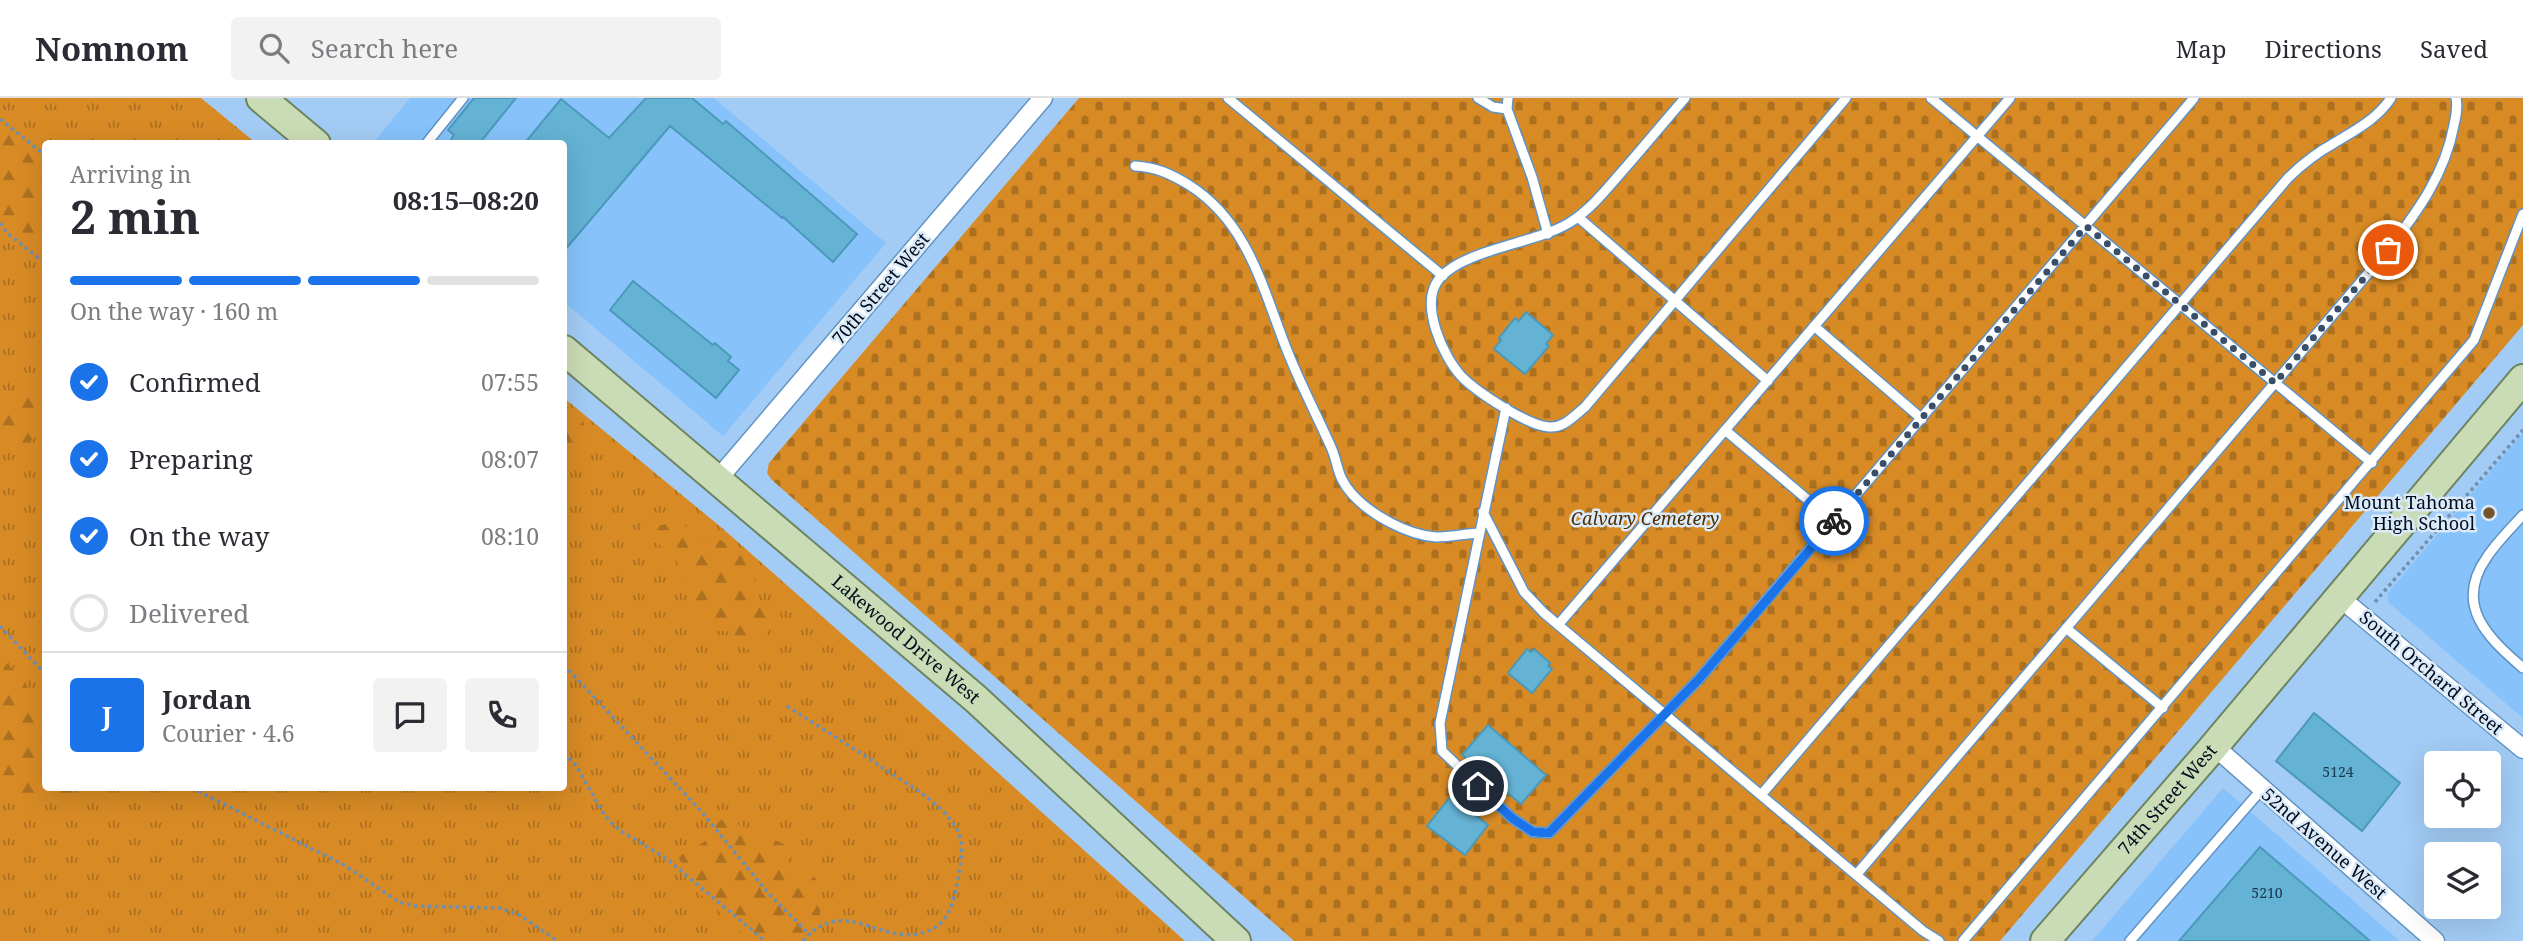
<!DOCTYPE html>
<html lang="en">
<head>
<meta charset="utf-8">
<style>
  :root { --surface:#fff; --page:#f2f2f3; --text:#2b2b33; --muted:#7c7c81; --line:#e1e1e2; --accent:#1a73e8 }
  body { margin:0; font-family:"Noto Serif",serif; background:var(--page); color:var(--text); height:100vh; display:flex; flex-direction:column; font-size:26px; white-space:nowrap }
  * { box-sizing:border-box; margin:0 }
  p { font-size:23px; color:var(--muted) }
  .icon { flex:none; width:38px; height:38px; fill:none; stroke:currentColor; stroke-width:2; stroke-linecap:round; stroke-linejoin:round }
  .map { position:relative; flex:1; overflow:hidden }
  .panel { position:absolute; left:42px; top:42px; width:525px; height:651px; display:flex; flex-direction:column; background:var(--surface); border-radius:7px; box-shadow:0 7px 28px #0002 }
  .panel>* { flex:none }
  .buttons { position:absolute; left:2424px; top:653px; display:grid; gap:14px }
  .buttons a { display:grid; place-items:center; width:77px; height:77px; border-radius:7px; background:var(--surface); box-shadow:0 7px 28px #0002; font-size:35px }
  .pin { position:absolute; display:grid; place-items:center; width:60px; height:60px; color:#fff; margin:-30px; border:4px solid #fff; border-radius:50%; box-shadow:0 2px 7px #0007 }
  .courier { position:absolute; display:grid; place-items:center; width:70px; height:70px; margin:-35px; border:5px solid #1a73e8; border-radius:50%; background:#fff; color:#222; box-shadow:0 2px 9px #0007 }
  .overview em { font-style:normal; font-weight:700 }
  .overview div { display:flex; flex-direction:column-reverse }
  .overview { display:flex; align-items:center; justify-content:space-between; height:119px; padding:0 28px }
  h1 { font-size:46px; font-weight:700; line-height:52px }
  .bar { display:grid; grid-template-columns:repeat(4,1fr); gap:10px 7px; align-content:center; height:84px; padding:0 28px }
  .bar i { height:9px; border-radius:5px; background:var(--line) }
  .bar .on { background:var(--accent) }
  .bar p { grid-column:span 4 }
  .line { display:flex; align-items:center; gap:18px; padding:0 28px; border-top:2px solid var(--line) }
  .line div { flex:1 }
  .round { display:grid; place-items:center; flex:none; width:74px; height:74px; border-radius:7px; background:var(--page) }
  ol { padding:0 28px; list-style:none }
  li { display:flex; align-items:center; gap:21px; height:77px }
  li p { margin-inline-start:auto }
  li .icon { padding:7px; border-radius:50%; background:var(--accent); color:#fff; stroke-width:4 }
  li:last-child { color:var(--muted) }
  li i { width:38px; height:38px; border:4px solid var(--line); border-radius:50% }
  header { display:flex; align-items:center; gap:42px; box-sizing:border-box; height:98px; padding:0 35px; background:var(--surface); border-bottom:2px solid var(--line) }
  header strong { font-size:33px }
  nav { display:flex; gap:38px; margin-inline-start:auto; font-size:24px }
  .search { width:490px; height:63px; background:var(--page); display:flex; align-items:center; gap:18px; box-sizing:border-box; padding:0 24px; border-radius:7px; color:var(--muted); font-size:26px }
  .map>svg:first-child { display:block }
</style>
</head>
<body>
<header>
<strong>Nomnom</strong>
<div class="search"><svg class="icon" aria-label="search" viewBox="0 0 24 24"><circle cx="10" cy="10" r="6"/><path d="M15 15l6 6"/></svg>Search here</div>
<nav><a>Map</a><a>Directions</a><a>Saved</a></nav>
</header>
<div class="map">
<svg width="2523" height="843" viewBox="0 0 2523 843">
  <defs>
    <pattern id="grass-tufts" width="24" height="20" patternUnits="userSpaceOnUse" patternTransform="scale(1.75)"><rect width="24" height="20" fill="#d88b25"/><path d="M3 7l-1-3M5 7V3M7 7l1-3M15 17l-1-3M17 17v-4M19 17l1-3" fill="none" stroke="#ad701f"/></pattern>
    <pattern id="forest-firs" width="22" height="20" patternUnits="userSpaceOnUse" patternTransform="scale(1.75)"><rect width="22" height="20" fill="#d88b25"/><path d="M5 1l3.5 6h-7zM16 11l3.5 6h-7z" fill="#ad701f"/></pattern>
    <pattern id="cemetery-stones" width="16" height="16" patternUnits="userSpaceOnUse" patternTransform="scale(1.75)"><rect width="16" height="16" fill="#d88b25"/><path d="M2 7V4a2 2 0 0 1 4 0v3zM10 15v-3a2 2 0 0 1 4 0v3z" fill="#ad701f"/></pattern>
  </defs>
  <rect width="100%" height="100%" fill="#a2ccf5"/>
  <path fill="#87c2fa" d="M410 0H714L886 145 723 338 564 204V46H376L374 44Z
    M2523 335V620L2389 505 2387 496Z
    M2223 690 2400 843H2092Z"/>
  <path fill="url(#grass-tufts)" d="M0 0H201L256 45 46 46V690H564V300L722 430 935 618 1185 843H0Z"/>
  <path fill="url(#forest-firs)" d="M0 27 45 64V159L13 131 0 114Z
    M14 291 37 301 41 329 28 347 13 354 0 344V295Z
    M564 306C579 319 589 321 583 343L572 349 564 344Z
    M678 419 691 435 704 445 720 442 742 453 755 464 756 481 751 491 754 500 772 518 766 536 749 552 738 546 733 533H710L690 515 687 477 667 452 641 433 644 424 663 427Z
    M0 557 38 601 45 620 46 690H80L53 702 25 705 0 677Z
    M723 720 784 746 790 767C796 771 807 773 812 777 824 787 821 808 819 821L793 843H772L768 840 761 843H750L699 795 678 759 704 744 709 733Z"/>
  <path fill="url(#cemetery-stones)" d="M1079 0H2523V227L2000 843H1294L772 382 767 375 769 365Z"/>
  <path fill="#64b2d4" stroke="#4b99ba" stroke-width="2" d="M474 0H516L479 46H448L454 37 448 32Z
    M646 0H692L723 26 726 23 857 136 833 164 783 119 782 120 670 28 564 153V46H524L561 1 609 40Z
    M633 183 713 247 715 245 731 259 728 263 739 272 716 300 610 212Z
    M1526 214 1553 237 1546 246 1549 248 1525 276 1494 251 1501 242 1499 240 1515 220 1519 223Z
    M1527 551 1531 554 1534 551 1550 565 1548 568 1552 571 1532 595 1508 575Z
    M2314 615 2400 685 2362 733 2276 663Z
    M1488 627 1546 677 1521 706 1462 657Z
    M1451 698 1488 727 1465 757 1427 728Z
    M2260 749 2370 843H2179Z"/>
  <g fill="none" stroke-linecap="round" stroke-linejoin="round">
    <g stroke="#6093c3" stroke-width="12">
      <path id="lane" d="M1228 0 1443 178
        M1478 0 1493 9 1507 11
        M1508 0 1507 11 1532 79 1548 136
        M1685 0C1665 23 1646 46 1626 69 1609 88 1592 111 1569 125 1534 146 1464 151 1439 181 1419 206 1443 259 1462 279 1477 294 1528 328 1549 329 1564 330 1574 318 1585 309L1846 0
        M1931 0 2372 365
        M426 46 463 0
        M1135 68C1156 69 1171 76 1189 87 1252 127 1264 198 1291 262 1303 291 1318 320 1331 349 1339 367 1336 378 1352 396 1371 417 1407 437 1436 439 1449 439 1464 436 1478 435
        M1578 119 1768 283
        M1814 228 1922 321
        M1506 310 1440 625 1442 653 1512 720 1533 734 1549 735 1699 581 2194 0
        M1725 332 1834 424
        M1483 414 1524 494 1544 515 1923 833 1939 843
        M2523 417C2511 430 2497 444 2487 459 2453 507 2488 540 2523 570
        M1558 527 2010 0
        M2066 530 2163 610
        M1761 697 2288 80C2302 66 2318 54 2336 44 2357 31 2377 21 2391 0
        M1857 776 2388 152C2418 113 2445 76 2454 27 2456 18 2458 9 2456 0
        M1963 843 2474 242 2523 116
        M2130 843 2262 691"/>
    </g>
    <g stroke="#6093c3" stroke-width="21">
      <path id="street" d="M718 381 1043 0
        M2339 499 2523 651
        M2214 648 2435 843"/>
    </g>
    <g stroke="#6d8460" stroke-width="32">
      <g id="primary">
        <path d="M261 0 316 46"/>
        <path id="s1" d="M564 252 976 601 1236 843"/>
        <path id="s2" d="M2045 843 2210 653 2523 281"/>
      </g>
    </g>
    <path stroke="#6f90b1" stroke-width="3.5" stroke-dasharray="3.5 3.5" stroke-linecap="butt" d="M0 21 46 58
      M0 125 7 135 46 166
      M2375 504 2523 332
      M0 528 46 577
      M564 567 700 712 769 796 810 837
      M787 608C820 629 853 650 886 672 908 686 932 700 949 720 954 725 960 737 961 744 963 758 959 777 956 791 950 816 944 830 918 836 876 843 842 798 803 843
      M564 655 575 666 605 718 619 732 667 761 765 843
      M192 690 344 767 399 804 415 808 501 810 519 817 558 843"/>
    <use href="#lane" stroke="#fff" stroke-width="9"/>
    <use href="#street" stroke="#fff" stroke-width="18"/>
    <use href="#primary" stroke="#cadcb5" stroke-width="28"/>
  </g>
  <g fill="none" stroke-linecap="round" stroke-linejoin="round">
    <path stroke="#394f69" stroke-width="7" stroke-dasharray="0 12.6" d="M1834 423 2086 128 2275 285 2388 152"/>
    <path stroke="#1a73e8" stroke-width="9" d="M1478 688 1512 720 1533 734 1549 735 1699 581 1834 423"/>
  </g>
  <circle fill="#75532b" stroke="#daeaf9" stroke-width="2.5" cx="2489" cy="415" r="7"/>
  <g text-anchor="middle" stroke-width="5" stroke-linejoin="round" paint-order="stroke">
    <g font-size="14" fill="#19364c">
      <text x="2338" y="679">5124</text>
      <text x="2267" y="800">5210</text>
    </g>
    <g font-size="18" fill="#000c1e" stroke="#daeaf9">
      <text transform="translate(881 191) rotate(-50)" y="6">70th Street West</text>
      <text dy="6" stroke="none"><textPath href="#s1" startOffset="448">Lakewood Drive West</textPath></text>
      <text transform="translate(2431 575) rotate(40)" y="6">South Orchard Street</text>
      <text dy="6" stroke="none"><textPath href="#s2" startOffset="187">74th Street West</textPath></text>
      <text transform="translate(2324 746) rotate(41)" y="6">52nd Avenue West</text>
    </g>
    <g font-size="18" fill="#000c1e" stroke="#daeaf9" text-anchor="end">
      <text x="2475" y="411">Mount Tahoma<tspan x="2475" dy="21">High School</tspan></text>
    </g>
    <g font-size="18" font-style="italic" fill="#4e2e02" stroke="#daeaf9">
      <text x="1645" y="427">Calvary Cemetery</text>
    </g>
  </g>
</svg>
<div class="buttons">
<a><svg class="icon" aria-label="locate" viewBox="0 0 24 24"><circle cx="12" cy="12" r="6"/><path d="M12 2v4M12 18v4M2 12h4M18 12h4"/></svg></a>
<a><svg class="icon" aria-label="layers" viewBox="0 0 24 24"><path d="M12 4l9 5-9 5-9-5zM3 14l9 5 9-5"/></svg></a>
</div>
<div class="pin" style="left:2388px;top:152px;background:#ea580c"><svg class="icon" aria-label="bag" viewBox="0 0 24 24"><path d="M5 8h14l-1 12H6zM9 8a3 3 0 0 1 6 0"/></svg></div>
<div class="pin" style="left:1478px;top:688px;background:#1f2937"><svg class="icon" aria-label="home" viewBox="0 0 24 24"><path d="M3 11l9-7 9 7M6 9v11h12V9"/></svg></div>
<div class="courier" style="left:1834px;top:423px"><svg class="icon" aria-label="bike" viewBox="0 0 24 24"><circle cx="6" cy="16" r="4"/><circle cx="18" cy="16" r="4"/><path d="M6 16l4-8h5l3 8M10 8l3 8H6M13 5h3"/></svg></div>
<section class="panel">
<div class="overview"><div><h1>2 min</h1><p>Arriving in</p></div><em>08:15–08:20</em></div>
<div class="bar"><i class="on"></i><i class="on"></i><i class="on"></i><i></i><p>On the way · 160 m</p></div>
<ol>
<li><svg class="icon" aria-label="check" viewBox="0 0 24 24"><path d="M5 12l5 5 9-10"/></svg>Confirmed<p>07:55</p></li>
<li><svg class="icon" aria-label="check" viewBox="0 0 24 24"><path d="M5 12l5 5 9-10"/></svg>Preparing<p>08:07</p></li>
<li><svg class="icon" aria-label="check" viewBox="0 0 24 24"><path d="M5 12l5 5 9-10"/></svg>On the way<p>08:10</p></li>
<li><i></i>Delivered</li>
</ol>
<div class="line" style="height:126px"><b class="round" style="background:var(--accent);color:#fff">J</b><div><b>Jordan</b><p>Courier · 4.6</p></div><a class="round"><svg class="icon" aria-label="chat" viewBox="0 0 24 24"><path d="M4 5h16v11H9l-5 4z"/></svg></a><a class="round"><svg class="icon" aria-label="phone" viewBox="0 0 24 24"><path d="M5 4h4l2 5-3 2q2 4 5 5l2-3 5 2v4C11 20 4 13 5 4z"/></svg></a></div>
</section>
</div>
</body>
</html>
